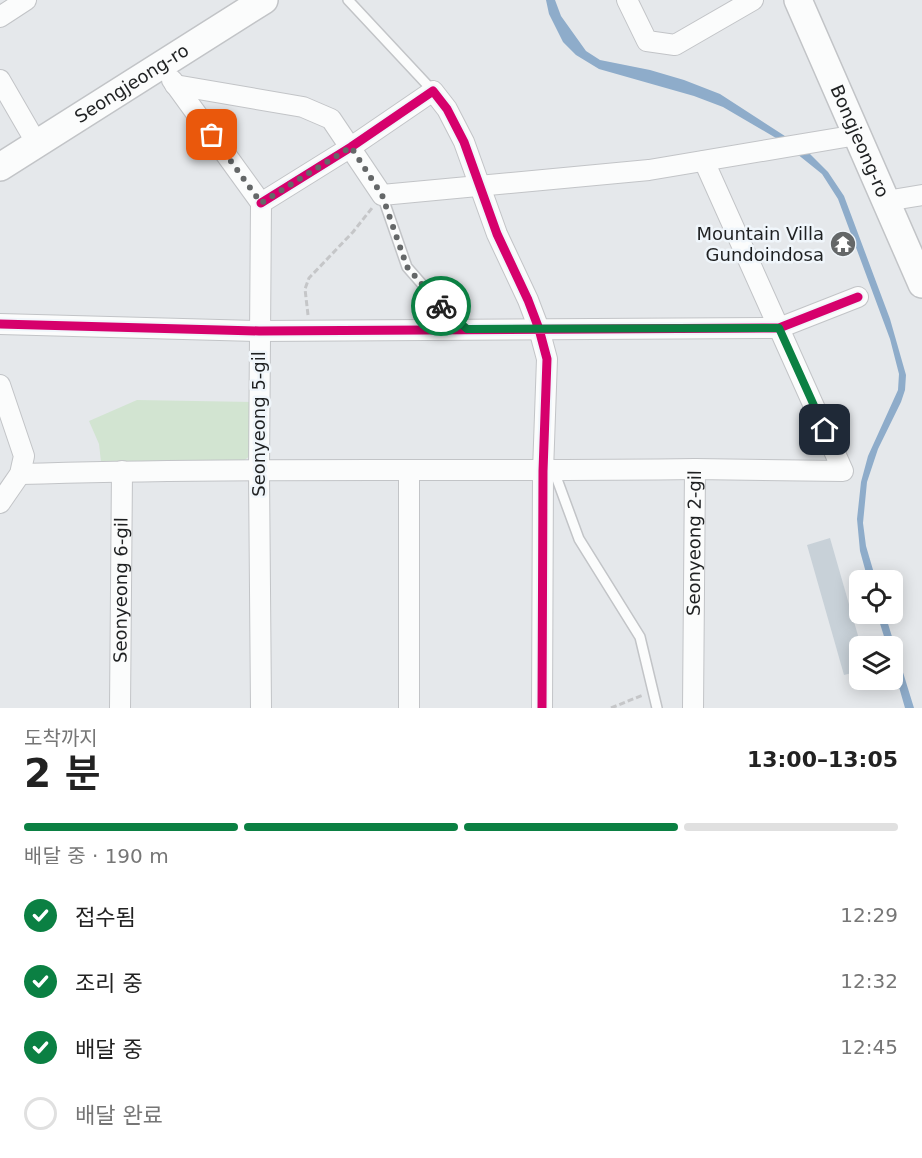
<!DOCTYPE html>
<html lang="ko">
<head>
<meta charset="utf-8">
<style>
  :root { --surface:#fff; --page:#f6f6f6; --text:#222; --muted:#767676; --line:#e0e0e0; --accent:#0b8043 }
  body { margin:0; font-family:"DejaVu Sans","Noto Sans KR",sans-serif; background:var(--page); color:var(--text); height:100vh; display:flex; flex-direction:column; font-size:22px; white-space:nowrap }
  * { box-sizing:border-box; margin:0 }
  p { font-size:20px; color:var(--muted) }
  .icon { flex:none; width:33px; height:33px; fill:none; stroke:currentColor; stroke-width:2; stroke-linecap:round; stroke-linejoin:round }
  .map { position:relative; height:708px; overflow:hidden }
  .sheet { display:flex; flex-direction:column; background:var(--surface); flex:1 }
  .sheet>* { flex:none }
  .tools { position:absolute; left:849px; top:570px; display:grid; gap:12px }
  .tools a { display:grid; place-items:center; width:54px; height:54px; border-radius:9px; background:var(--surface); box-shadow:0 3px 15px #0003; font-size:30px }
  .pin { position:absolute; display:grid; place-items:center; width:51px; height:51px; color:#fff; margin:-26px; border-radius:12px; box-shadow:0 3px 9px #0006 }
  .courier { position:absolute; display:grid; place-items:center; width:60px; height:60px; margin:-30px; border:4px solid #0b8043; border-radius:50%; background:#fff; color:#222; box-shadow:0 2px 8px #0007 }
  .headline em { font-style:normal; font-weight:600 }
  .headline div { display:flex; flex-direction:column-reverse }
  .headline { display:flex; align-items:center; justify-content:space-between; height:102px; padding:0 24px }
  h1 { font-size:39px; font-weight:600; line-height:45px }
  .bar { display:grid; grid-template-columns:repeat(4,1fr); gap:9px 6px; align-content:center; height:72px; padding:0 24px }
  .bar i { height:8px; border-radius:4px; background:var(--line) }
  .bar .on { background:var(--accent) }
  .bar p { grid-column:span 4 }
  ol { padding:0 24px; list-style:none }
  li { display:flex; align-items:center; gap:18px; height:66px }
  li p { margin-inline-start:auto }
  li .icon { padding:6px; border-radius:50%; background:var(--accent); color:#fff; stroke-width:4 }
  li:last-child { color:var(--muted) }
  li i { width:33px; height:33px; border:3px solid var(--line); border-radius:50% }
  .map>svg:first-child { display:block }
</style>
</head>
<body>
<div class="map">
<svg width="922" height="708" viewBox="0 0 922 708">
  <rect width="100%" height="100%" fill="#e5e8eb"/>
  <path fill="#d2e4d1" d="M137 400 253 402 251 455 242 462H101L99 444 89 421Z"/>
  <path fill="#8eacca" d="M546 0H555L561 16 586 51 600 60 650 70 684 80 720 94 805 149 828 172 844 196 890 319 906 375 905 390 901 402 878 449 867 482 863 523 866 546 876 580H868L860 551 857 519 861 482 868 456 898 390 899 374 890 339 838 199 822 174 781 141 723 107 694 96 599 69 576 55 563 42 549 14Z
    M877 614H885L914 708H905L893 666 892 646H887Z"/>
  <path fill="#c8d1d8" d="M830 538 861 646H860V671L844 675 807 545Z"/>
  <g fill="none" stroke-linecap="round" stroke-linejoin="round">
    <g stroke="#c2c4c7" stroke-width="12">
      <path id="lane" d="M348 0 433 91
        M382 195 407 267 442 307 466 327
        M554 471 579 539 640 637 657 708"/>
    </g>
    <g stroke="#c2c4c7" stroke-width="22">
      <g id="street">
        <path d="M627 0 647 41 675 45 753 0"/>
        <path d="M0 17 26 0"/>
        <path d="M0 80 37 144"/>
        <path d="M172 80 261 203 259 471 261 708"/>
        <path d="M175 85 303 107 331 119 382 195 649 170 857 135"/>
        <path d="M886 201 922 195"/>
        <path d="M261 203 351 147 433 91 447 109 464 142 497 234 528 300 539 329 547 359 543 471 542 708"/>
        <path d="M0 324 259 331 779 328 858 297"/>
        <path d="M0 385 24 456 20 474 0 503"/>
        <path d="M409 471V708"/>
        <path d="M20 474C245 467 470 472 695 469"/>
        <path id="s1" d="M120 708 122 471"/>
        <path id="s2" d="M693 708 695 469 843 471 704 161"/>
      </g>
    </g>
    <g stroke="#c2c4c7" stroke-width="30">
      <g id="secondary">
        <path id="s3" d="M798 0 922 284"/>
        <path id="s4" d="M0 167 264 0"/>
      </g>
    </g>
    <path stroke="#c5c6c8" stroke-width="3" stroke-dasharray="6 3" stroke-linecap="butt" d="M308 315 305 289 309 278 353 232 372 208
      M611 708 643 695"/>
    <use href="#lane" stroke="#fbfcfc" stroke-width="9"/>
    <use href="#street" stroke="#fbfcfc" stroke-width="20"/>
    <use href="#secondary" stroke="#fbfcfc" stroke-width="27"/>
    <g stroke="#f0f6fb" stroke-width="13">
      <path id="cycleway" d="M261 203 351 147 433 91 447 109 464 142 497 234 528 300 539 329 547 359 543 471 542 708
        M0 324 259 331 779 328 858 297"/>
    </g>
    <use href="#cycleway" stroke="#d6006c" stroke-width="9"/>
  </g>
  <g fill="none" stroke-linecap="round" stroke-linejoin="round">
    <path stroke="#646768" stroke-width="6" stroke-dasharray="0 10.8" d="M212 135 261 203 351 147 382 195 407 267 441 306"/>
    <path stroke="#0b8043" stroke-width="8" d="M441 306 467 329 779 328 825 430"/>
  </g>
  <defs>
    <g id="temple-disc" transform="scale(1.35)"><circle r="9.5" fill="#646768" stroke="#f0f6fb"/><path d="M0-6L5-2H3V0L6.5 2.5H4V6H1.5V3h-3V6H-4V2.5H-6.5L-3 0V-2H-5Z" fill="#fff"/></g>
  </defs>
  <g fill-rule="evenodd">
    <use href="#temple-disc" x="843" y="244"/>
  </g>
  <g text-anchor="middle" stroke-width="5" stroke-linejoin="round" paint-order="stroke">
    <g font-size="18" fill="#1f2122" stroke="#f0f6fb">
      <text dy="6" stroke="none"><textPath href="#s4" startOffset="156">Seongjeong-ro</textPath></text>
      <text dy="6" stroke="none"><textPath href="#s3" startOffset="154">Bongjeong-ro</textPath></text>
      <text transform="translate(259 424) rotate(-90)" y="6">Seonyeong 5-gil</text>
      <text dy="6" stroke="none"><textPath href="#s2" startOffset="165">Seonyeong 2-gil</textPath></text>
      <text dy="6" stroke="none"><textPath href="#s1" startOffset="118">Seonyeong 6-gil</textPath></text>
    </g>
    <g font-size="18" fill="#1f2122" stroke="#f0f6fb" text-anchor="end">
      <text x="824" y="240">Mountain Villa<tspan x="824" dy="21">Gundoindosa</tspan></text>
    </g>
  </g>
</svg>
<div class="tools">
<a><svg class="icon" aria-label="locate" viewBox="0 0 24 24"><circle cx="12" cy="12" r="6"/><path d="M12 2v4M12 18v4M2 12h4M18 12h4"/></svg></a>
<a><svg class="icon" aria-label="layers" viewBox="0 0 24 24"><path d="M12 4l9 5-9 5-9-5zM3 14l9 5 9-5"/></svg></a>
</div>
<div class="pin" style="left:212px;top:135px;background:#ea580c"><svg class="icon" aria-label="bag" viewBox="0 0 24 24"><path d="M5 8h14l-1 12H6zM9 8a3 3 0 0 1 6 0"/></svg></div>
<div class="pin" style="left:825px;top:430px;background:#1f2937"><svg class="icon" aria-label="home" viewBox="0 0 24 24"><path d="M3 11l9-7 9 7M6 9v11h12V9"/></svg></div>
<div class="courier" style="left:441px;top:306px"><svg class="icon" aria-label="bike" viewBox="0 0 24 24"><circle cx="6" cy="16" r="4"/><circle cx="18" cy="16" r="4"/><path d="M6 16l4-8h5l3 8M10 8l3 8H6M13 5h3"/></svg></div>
</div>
<section class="sheet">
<div class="headline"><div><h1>2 분</h1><p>도착까지</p></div><em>13:00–13:05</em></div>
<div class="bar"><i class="on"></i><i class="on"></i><i class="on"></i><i></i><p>배달 중 · 190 m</p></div>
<ol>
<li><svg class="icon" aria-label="check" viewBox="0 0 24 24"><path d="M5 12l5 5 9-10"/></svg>접수됨<p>12:29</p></li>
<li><svg class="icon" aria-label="check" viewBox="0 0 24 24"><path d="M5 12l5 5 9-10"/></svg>조리 중<p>12:32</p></li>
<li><svg class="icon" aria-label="check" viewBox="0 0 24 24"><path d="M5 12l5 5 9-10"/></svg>배달 중<p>12:45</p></li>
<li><i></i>배달 완료</li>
</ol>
</section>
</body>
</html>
